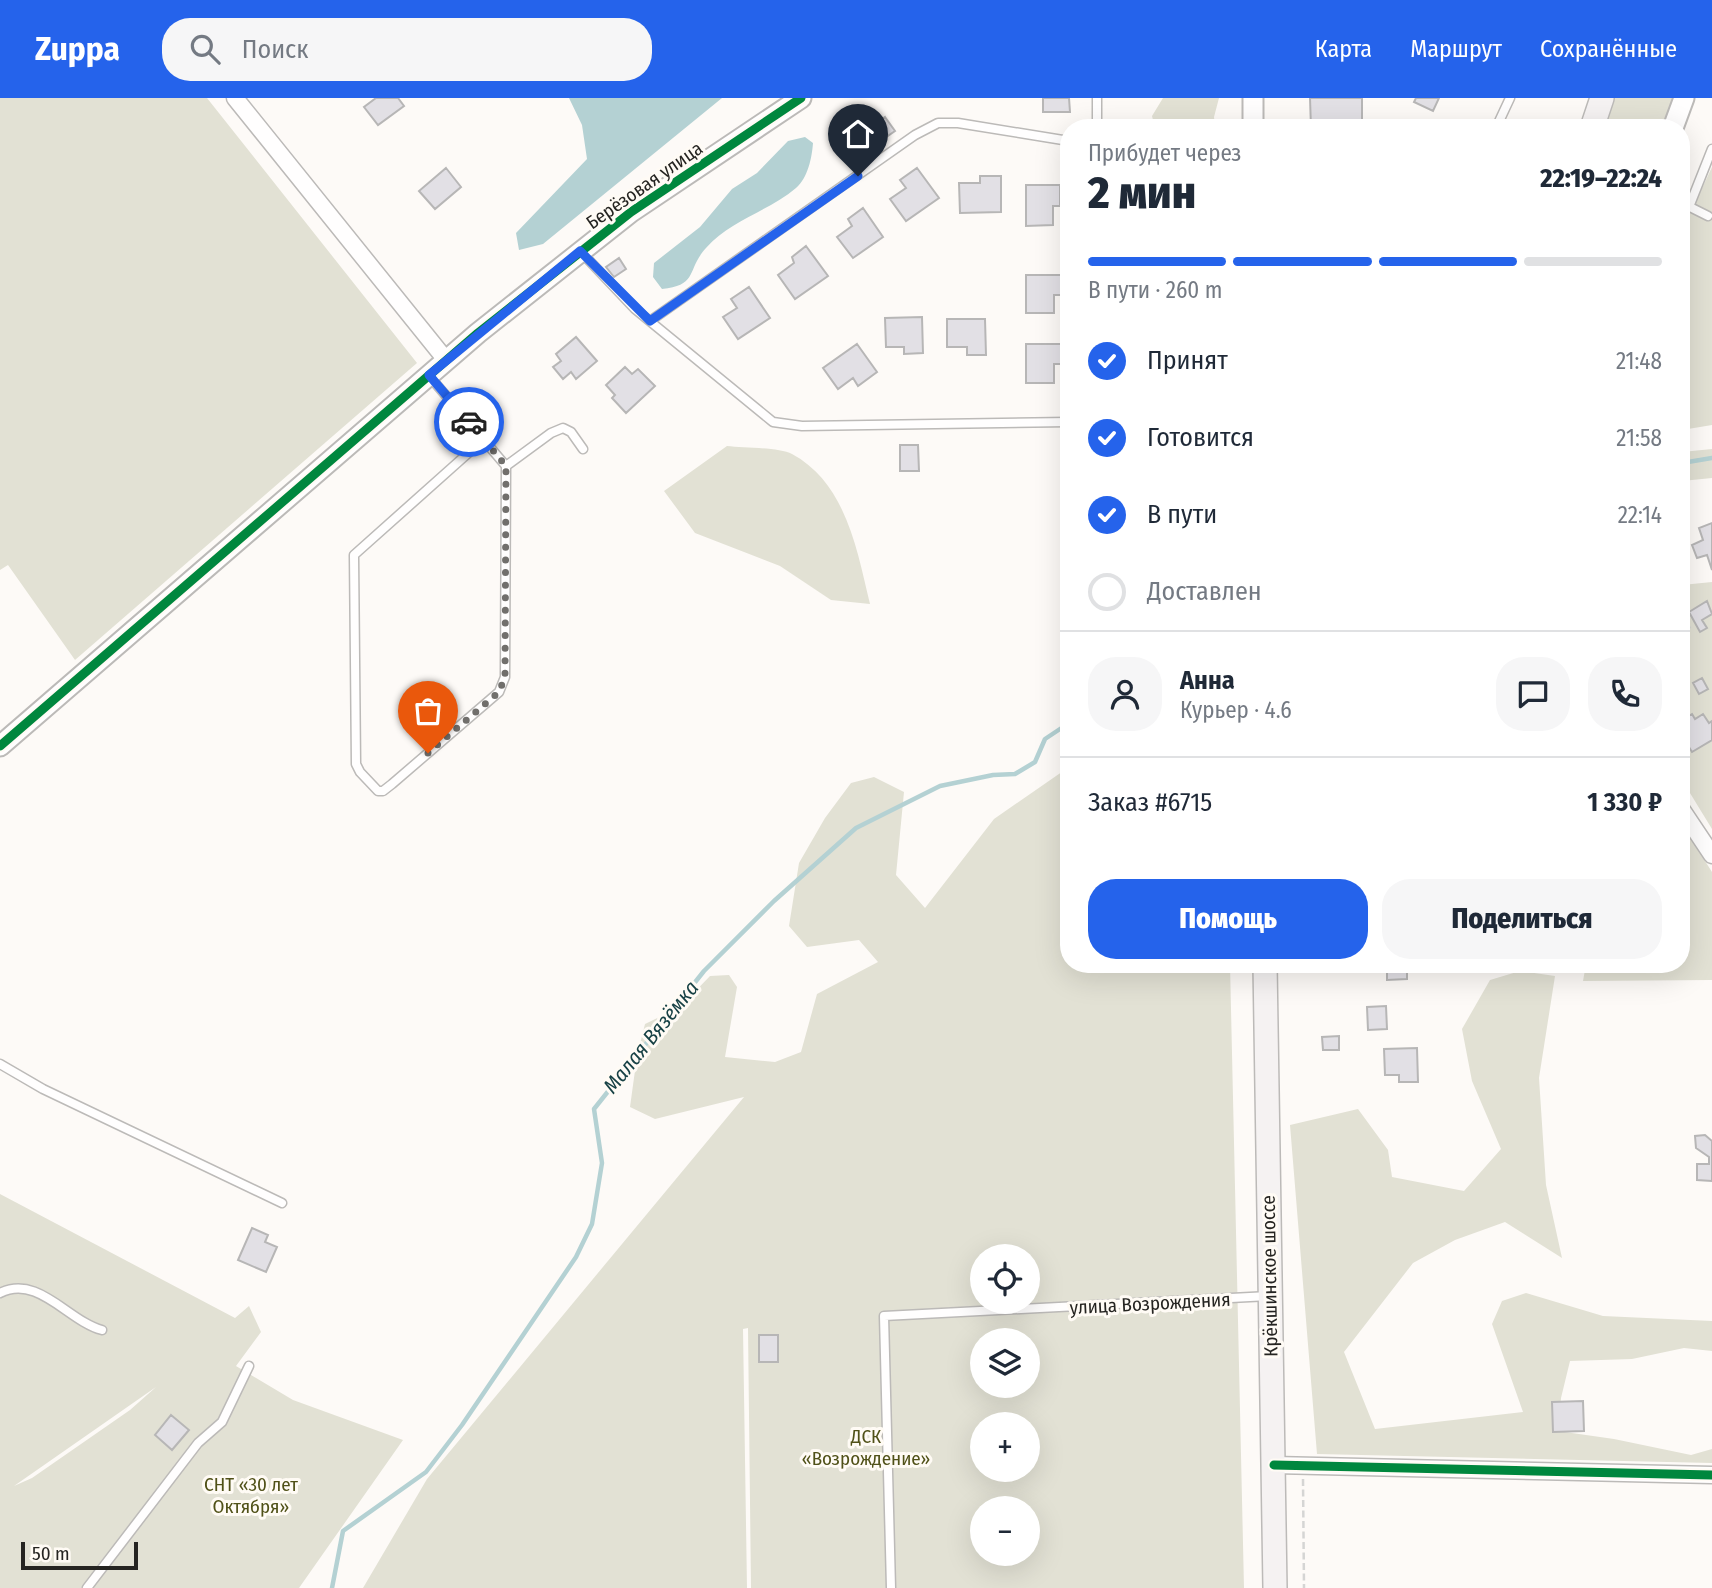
<!DOCTYPE html>
<html lang="ru">
<head>
<meta charset="utf-8">
<style>
  :root { --surface:#fff; --page:#f6f6f7; --text:#1f2937; --muted:#747a83; --line:#e0e1e3; --accent:#2563eb }
  body { margin:0; font-family:"Fira Sans Condensed",sans-serif; background:var(--page); color:var(--text); height:100vh; display:flex; flex-direction:column; font-size:26px; white-space:nowrap }
  * { box-sizing:border-box; margin:0 }
  p { font-size:23px; color:var(--muted) }
  .icon { flex:none; width:38px; height:38px; fill:none; stroke:currentColor; stroke-width:2; stroke-linecap:round; stroke-linejoin:round }
  .map { position:relative; flex:1; overflow:hidden }
  .side { position:absolute; left:1060px; top:21px; width:630px; height:854px; display:flex; flex-direction:column; background:var(--surface); border-radius:28px; box-shadow:0 7px 28px #0002 }
  .side>* { flex:none }
  .buttons { position:absolute; left:970px; top:1146px; display:grid; gap:14px }
  .buttons a { display:grid; place-items:center; width:70px; height:70px; border-radius:50%; background:var(--surface); box-shadow:0 7px 28px #0002; font-size:35px }
  .scale { position:absolute; left:21px; bottom:18px; width:117px; box-sizing:border-box; padding-left:7px; border:4px solid #252421; border-top:0; font-size:19px; line-height:24px; white-space:nowrap; color:#252421; -webkit-text-stroke:5px #fffbf5; paint-order:stroke }
  .pin { position:absolute; display:grid; place-items:center; width:60px; height:60px; color:#fff; margin:-72px -30px; border-radius:50% 50% 50% 0; rotate:-45deg; box-shadow:0 0 7px #0007 }
  .pin .icon { rotate:45deg }
  .courier { position:absolute; display:grid; place-items:center; width:70px; height:70px; margin:-35px; border:5px solid #2563eb; border-radius:50%; background:#fff; color:#222; box-shadow:0 2px 9px #0007 }
  .overview em { font-style:normal; font-weight:800 }
  .overview div { display:flex; flex-direction:column-reverse }
  .overview { display:flex; align-items:center; justify-content:space-between; height:119px; padding:0 28px }
  h1 { font-size:46px; font-weight:800; line-height:52px }
  .bar { display:grid; grid-template-columns:repeat(4,1fr); gap:10px 7px; align-content:center; height:84px; padding:0 28px }
  .bar i { height:9px; border-radius:5px; background:var(--line) }
  .bar .current { background:var(--accent) }
  .bar p { grid-column:span 4 }
  .line { display:flex; align-items:center; gap:18px; padding:0 28px; border-top:2px solid var(--line) }
  .line div { flex:1 }
  .round { display:grid; place-items:center; flex:none; width:74px; height:74px; border-radius:28px; background:var(--page) }
  ol { padding:0 28px; list-style:none }
  li { display:flex; align-items:center; gap:21px; height:77px }
  li p { margin-inline-start:auto }
  li .icon { padding:7px; border-radius:50%; background:var(--accent); color:#fff; stroke-width:4 }
  li:last-child { color:var(--muted) }
  li i { width:38px; height:38px; border:4px solid var(--line); border-radius:50% }
  .primary-button { display:flex; gap:14px; margin-top:auto; padding:14px 28px }
  .primary-button a { flex:1; height:80px; border-radius:28px; background:var(--accent); color:#fff; font-size:28px; font-weight:800; line-height:80px; text-align:center }
  .primary-button a+a { background:var(--page); color:var(--text) }
  header { display:flex; align-items:center; gap:42px; box-sizing:border-box; height:98px; padding:0 35px; background:var(--accent); color:#fff }
  header strong { font-size:33px }
  nav { display:flex; gap:38px; margin-inline-start:auto; font-size:24px }
  .search { width:490px; height:63px; background:var(--page); display:flex; align-items:center; gap:18px; box-sizing:border-box; padding:0 24px; border-radius:28px; color:var(--muted); font-size:26px }
  .map>svg:first-child { display:block }
</style>
</head>
<body>
<header>
<strong>Zuppa</strong>
<div class="search"><svg class="icon" aria-label="search" viewBox="0 0 24 24"><circle cx="10" cy="10" r="6"/><path d="M15 15l6 6"/></svg>Поиск</div>
<nav><a>Карта</a><a>Маршрут</a><a>Сохранённые</a></nav>
</header>
<div class="map">
<svg width="1712" height="1490" viewBox="0 0 1712 1490">
  <rect width="100%" height="100%" fill="#fdfaf7"/>
  <path fill="#e2e1d4" fill-rule="evenodd" d="M0 0H207L417 265 75 562 8 467 0 472Z
    M1163 0H1219L1214 19 1215 30H1155L1152 18Z
    M1613 0H1680L1669 30H1603Z
    M1712 69V327L1682 332V133Z
    M727 348C743 350 779 349 792 356 846 385 857 452 870 506L831 502 780 468 695 435 664 393Z
    M1712 351V380L1682 383V354Z
    M1712 484V731L1682 682V487Z
    M1069 669V866H1230L1244 1490H751L748 1230 743 1231 747 1490H363L427 1381 744 999 655 1021 630 1009 637 958 645 926 680 909 710 878 729 877 737 889 725 959 775 964 801 954 817 896 878 864 859 842 807 849 789 828 799 765 825 720 851 685 874 679 904 694 896 777 925 810 994 721ZM982 1158H1027V1204H982ZM982 1242H1027V1288H982ZM982 1326H1027V1372H982ZM982 1410H1027V1456H982Z
    M1682 727 1712 774V882L1583 883 1586 866H1682Z
    M1520 873 1555 878 1539 980 1546 1087 1562 1160 1505 1124 1455 1142 1413 1165 1344 1254 1375 1331 1523 1314 1492 1226 1502 1203 1526 1195 1603 1218 1712 1223V1253L1684 1250 1632 1261 1570 1263 1561 1300 1558 1333 1614 1341 1691 1357 1712 1351V1365L1317 1356 1290 1027 1358 1011 1388 1052 1392 1079 1464 1093 1501 1051 1472 983 1462 931 1490 882Z
    M0 1096 235 1220 249 1208 261 1234 236 1268 293 1302 403 1342 299 1490H0ZM156 1289 130 1312 32 1380 14 1388Z"/>
  <path fill="#b4d1d3" d="M569 0H722L543 146 519 152 516 135 587 61 582 27Z
    M805 39 813 45C812 59 808 80 796 90 769 113 731 122 706 150 686 172 699 187 662 191L653 179 654 165 700 129 732 91 757 75 788 43Z"/>
  <g fill="none" stroke-linecap="round" stroke-linejoin="round">
    <path stroke="#b4d1d3" stroke-width="4.5" d="M1682 365 1712 360
      M332 1490 343 1433 426 1374 462 1327 576 1159 592 1126 602 1065 594 1011 704 873 774 803 856 730 940 688 993 677 1015 676 1035 664 1045 641 1069 625"/>
  </g>
  <path fill="#e2e0e5" stroke="#b7b6b6" stroke-width="2" d="M376 0H398L404 8 378 27 364 9Z
    M1043 0H1069L1070 14H1043Z
    M1310 0H1362V30H1311Z
    M1416 0H1439L1433 13 1414 4Z
    M885 19 895 33 876 46 867 33Z
    M446 70 461 89 435 111 419 93Z
    M917 70 939 100 906 123 890 101 906 90 900 82Z
    M980 78H1001V114L960 115 959 85H980Z
    M1026 87H1060V108H1053V127L1026 128Z
    M863 110 883 139 853 160 837 139 852 128 848 121Z
    M806 148 828 178 795 201 778 177 794 165 792 159Z
    M619 160 626 171 614 179 606 169Z
    M1026 177H1061L1062 197H1054V215H1026Z
    M749 189 770 220 738 241 723 219 737 210 731 201Z
    M922 219 923 255 904 256V249H886L885 220Z
    M947 221H985L986 257H967V249H947Z
    M576 239 597 263 576 281 571 274 563 281 553 269 561 263 556 256Z
    M857 246 877 274 858 288 853 280 838 291 823 270Z
    M1026 246H1061V266H1054V285H1026Z
    M625 269 632 276 638 271 655 288 626 315 612 300 615 297 606 287Z
    M900 347H918L919 373H900Z
    M1712 425V472L1707 457 1697 460 1692 447 1703 442 1699 430Z
    M1707 503 1712 516 1702 522 1707 530 1700 534 1689 514Z
    M1702 580 1708 591 1699 596 1693 585Z
    M1692 616 1695 621 1703 616 1709 625 1712 623V642L1692 654 1682 638V622Z
    M1387 866H1407V881L1387 882Z
    M1386 908 1387 931 1368 932 1367 909Z
    M1339 938V952H1323L1322 939Z
    M1417 950 1418 984H1399V977H1385L1384 951Z
    M1705 1037 1712 1043V1083L1697 1082V1066H1709V1059L1696 1050 1695 1038Z
    M252 1130 268 1137 265 1144 277 1149 266 1174 238 1162Z
    M759 1237H778V1264H759Z
    M1583 1303 1584 1333 1553 1334 1552 1304Z
    M171 1317 189 1332 172 1352 155 1337Z"/>
  <g fill="none" stroke-linecap="round" stroke-linejoin="round">
    <g stroke="#bcbab8" stroke-width="11">
      <path id="service" d="M1097 0V30
        M1496 30 1510 0
        M1682 105 1708 118
        M1689 109 1712 51
        M582 155 635 211 773 324 802 328 1069 324
        M650 223 915 37 938 25H958L1069 43
        M429 277 436 286 506 368 505 579 499 594 392 686 383 693H378L360 674 356 666 354 457 484 341
        M506 368 551 335 563 330 571 334 583 351
        M0 966 43 991 282 1105
        M0 1195C38 1176 68 1223 102 1232
        M87 1490 198 1345 222 1324 249 1268
        M891 1490 884 1218 1269 1198"/>
    </g>
    <g stroke="#bcbab8" stroke-width="19">
      <path id="minor" d="M235 0 446 262
        M1682 712 1712 757
        M1274 1367 1712 1377"/>
    </g>
    <g stroke="#bcbab8" stroke-width="23">
      <path id="tertiary" d="M1253 0V30
        M1673 30 1684 0
        M0 648 478 235 631 114 801 0"/>
    </g>
    <g stroke="#bcbab8" stroke-width="26">
      <path id="secondary" d="M1592 30 1602 0
        M1265 866 1275 1490"/>
    </g>
    <path stroke="#d5d5d4" stroke-width="2.5" stroke-dasharray="7 3.5" stroke-linecap="butt" d="M1682 515 1691 532
      M1303 1381 1304 1490"/>
    <use href="#service" stroke="#fffefe" stroke-width="8"/>
    <use href="#minor" stroke="#fffefe" stroke-width="16"/>
    <use href="#tertiary" stroke="#fffefe" stroke-width="19"/>
    <use href="#secondary" stroke="#f5f2f2" stroke-width="23"/>
    <g stroke="#fffbf5" stroke-width="13">
      <path id="cycleway" d="M0 648 478 235 631 114 801 0
        M1274 1367 1712 1377"/>
    </g>
    <use href="#cycleway" stroke="#00873e" stroke-width="9"/>
  </g>
  <g fill="none" stroke-linecap="round" stroke-linejoin="round">
    <path stroke="#716f6c" stroke-width="7" stroke-dasharray="0 12.6" d="M428 655 499 594 505 579 506 368 469 324"/>
    <path stroke="#2563eb" stroke-width="9" d="M469 324 429 277 580 153 650 223 858 78"/>
  </g>
  <g text-anchor="middle" stroke-width="6" stroke-linejoin="round" paint-order="stroke">
    <g font-size="19" fill="#252421" stroke="#fffbf5">
      <text transform="translate(644 87) rotate(-35)" y="7">Берёзовая улица</text>
      <text transform="translate(1269 1178) rotate(-91)" y="7">Крёкшинское шоссе</text>
      <text transform="translate(1150 1205) rotate(-3)" y="7">улица Возрождения</text>
    </g>
    <g font-size="19" fill="#505118" stroke="#fffbf5">
      <text x="866" y="1345">ДСК<tspan x="866" dy="22">«Возрождение»</tspan></text>
      <text x="251" y="1393">СНТ «30 лет<tspan x="251" dy="22">Октября»</tspan></text>
    </g>
    <g font-size="21" font-style="italic" fill="#174145" stroke="#fffbf5">
      <text transform="translate(651 939) rotate(-51)" y="7">Малая Вязёмка</text>
    </g>
  </g>
</svg>
<div class="buttons">
<a><svg class="icon" aria-label="locate" viewBox="0 0 24 24"><circle cx="12" cy="12" r="6"/><path d="M12 2v4M12 18v4M2 12h4M18 12h4"/></svg></a>
<a><svg class="icon" aria-label="layers" viewBox="0 0 24 24"><path d="M12 4l9 5-9 5-9-5zM3 14l9 5 9-5"/></svg></a>
<a>+</a>
<a>−</a>
</div>
<div class="scale">50 m</div>
<div class="pin" style="left:428px;top:655px;background:#ea580c"><svg class="icon" aria-label="bag" viewBox="0 0 24 24"><path d="M5 8h14l-1 12H6zM9 8a3 3 0 0 1 6 0"/></svg></div>
<div class="pin" style="left:858px;top:78px;background:#1f2937"><svg class="icon" aria-label="home" viewBox="0 0 24 24"><path d="M3 11l9-7 9 7M6 9v11h12V9"/></svg></div>
<div class="courier" style="left:469px;top:324px"><svg class="icon" aria-label="car" viewBox="0 0 24 24"><path d="M5 17H2v-5l4-1 3-4h7l3 4 3 1v5h-3M9 17h6M6 11h13"/><circle cx="7" cy="17" r="2"/><circle cx="17" cy="17" r="2"/></svg></div>
<section class="side">
<div class="overview"><div><h1>2 мин</h1><p>Прибудет через</p></div><em>22:19–22:24</em></div>
<div class="bar"><i class="current"></i><i class="current"></i><i class="current"></i><i></i><p>В пути · 260 m</p></div>
<ol>
<li><svg class="icon" aria-label="check" viewBox="0 0 24 24"><path d="M5 12l5 5 9-10"/></svg>Принят<p>21:48</p></li>
<li><svg class="icon" aria-label="check" viewBox="0 0 24 24"><path d="M5 12l5 5 9-10"/></svg>Готовится<p>21:58</p></li>
<li><svg class="icon" aria-label="check" viewBox="0 0 24 24"><path d="M5 12l5 5 9-10"/></svg>В пути<p>22:14</p></li>
<li><i></i>Доставлен</li>
</ol>
<div class="line" style="height:126px"><a class="round"><svg class="icon" aria-label="person" viewBox="0 0 24 24"><circle cx="12" cy="8" r="4"/><path d="M4 21q1-7 8-7t8 7"/></svg></a><div><b>Анна</b><p>Курьер · 4.6</p></div><a class="round"><svg class="icon" aria-label="chat" viewBox="0 0 24 24"><path d="M4 5h16v11H9l-5 4z"/></svg></a><a class="round"><svg class="icon" aria-label="phone" viewBox="0 0 24 24"><path d="M5 4h4l2 5-3 2q2 4 5 5l2-3 5 2v4C11 20 4 13 5 4z"/></svg></a></div>
<div class="line" style="height:91px"><div>Заказ #6715</div><b>1 330 ₽</b></div>
<div class="primary-button"><a>Помощь</a><a>Поделиться</a></div>
</section>
</div>
</body>
</html>
